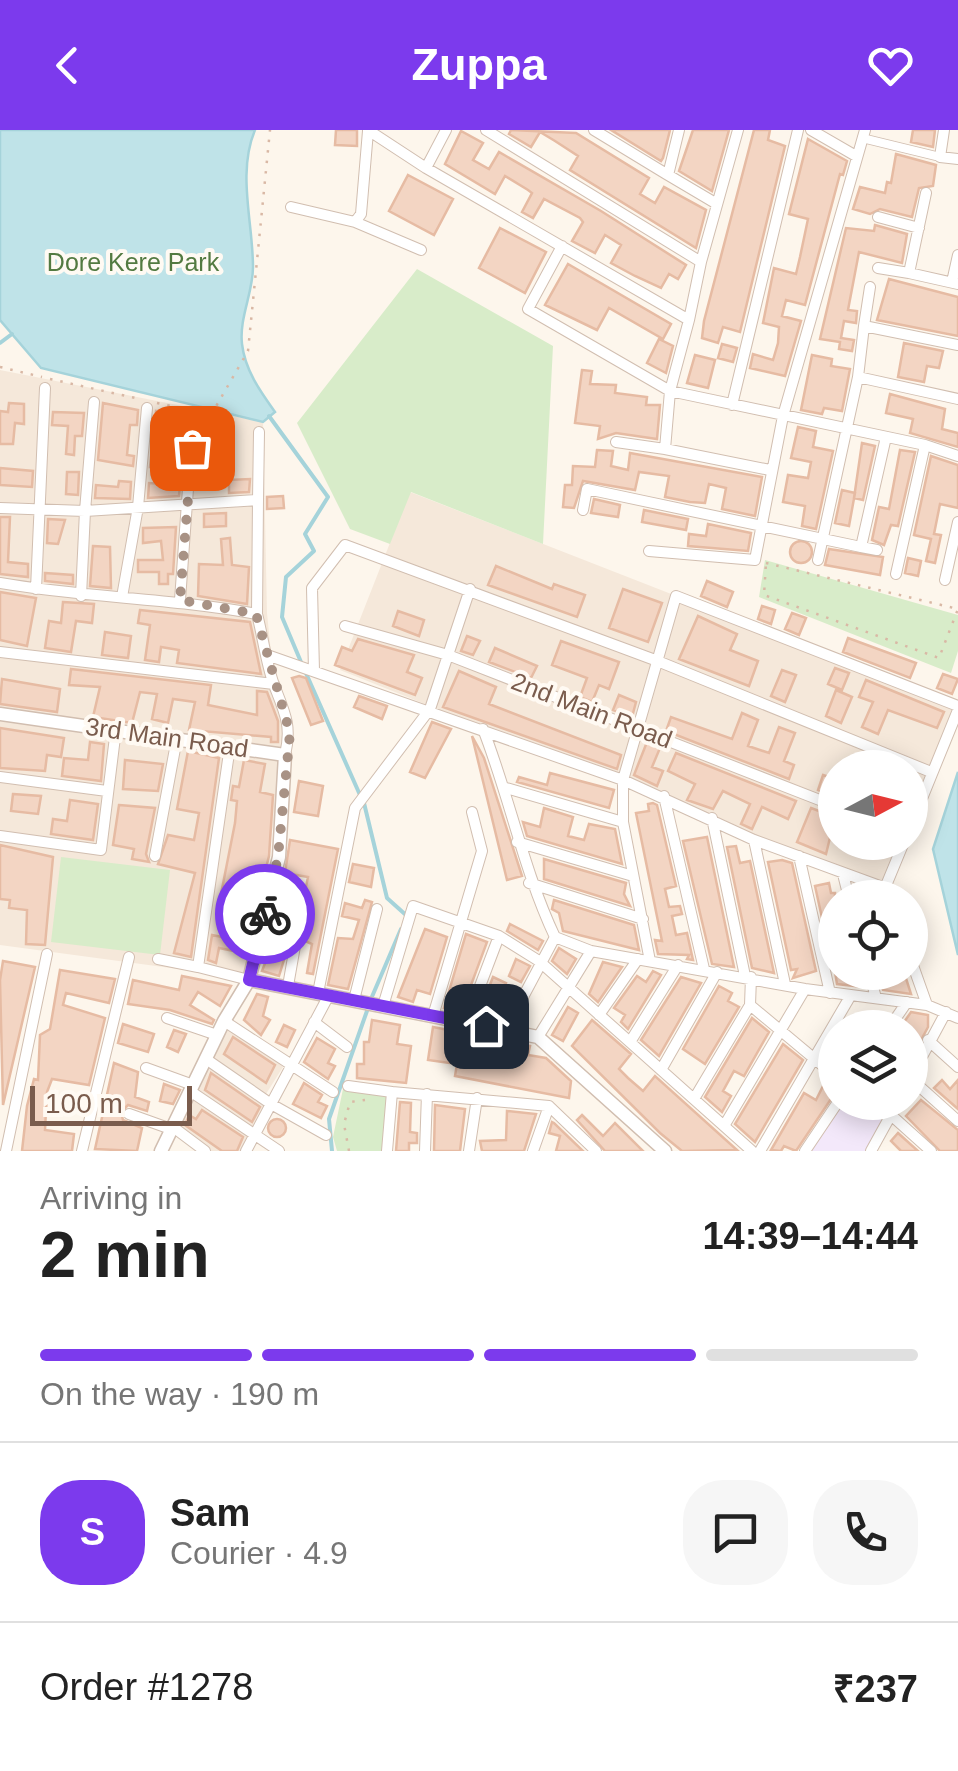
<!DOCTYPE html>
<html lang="en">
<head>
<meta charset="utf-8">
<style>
  :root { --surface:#fff; --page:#f6f6f6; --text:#222; --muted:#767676; --line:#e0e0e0; --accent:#7c3aed }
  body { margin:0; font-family:Helvetica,sans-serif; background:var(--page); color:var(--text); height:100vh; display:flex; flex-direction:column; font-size:38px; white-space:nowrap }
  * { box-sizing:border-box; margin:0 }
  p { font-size:32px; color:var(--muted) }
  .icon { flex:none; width:55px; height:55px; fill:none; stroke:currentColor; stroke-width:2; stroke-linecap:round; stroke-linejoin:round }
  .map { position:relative; height:1021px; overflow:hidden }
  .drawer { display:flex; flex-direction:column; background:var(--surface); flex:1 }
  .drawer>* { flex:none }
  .needle { width:65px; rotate:83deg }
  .controls { position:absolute; left:818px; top:620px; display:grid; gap:20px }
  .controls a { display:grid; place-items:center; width:110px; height:110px; border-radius:50%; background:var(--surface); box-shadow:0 5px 25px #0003; font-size:50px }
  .scale { position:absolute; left:30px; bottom:25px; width:162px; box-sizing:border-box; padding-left:10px; border:5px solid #7a5c4d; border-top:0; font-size:28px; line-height:35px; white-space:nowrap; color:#7a5c4d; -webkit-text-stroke:8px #fffaf3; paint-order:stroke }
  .pin { position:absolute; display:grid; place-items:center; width:85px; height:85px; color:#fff; margin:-42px; border-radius:20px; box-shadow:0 5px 15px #0006 }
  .courier { position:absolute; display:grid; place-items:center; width:100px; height:100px; margin:-50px; border:8px solid #7c3aed; border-radius:50%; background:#fff; color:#222; box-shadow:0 2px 12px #0007 }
  .summary em { font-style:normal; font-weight:700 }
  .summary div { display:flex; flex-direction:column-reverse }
  .summary { display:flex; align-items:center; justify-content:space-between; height:170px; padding:0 40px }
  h1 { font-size:65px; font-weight:700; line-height:75px }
  .bar { display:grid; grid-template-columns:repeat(4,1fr); gap:15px 10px; align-content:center; height:120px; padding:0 40px }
  .bar i { height:12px; border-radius:8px; background:var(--line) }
  .bar .selected { background:var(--accent) }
  .bar p { grid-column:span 4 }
  .line { display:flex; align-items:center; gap:25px; padding:0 40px; border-top:2px solid var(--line) }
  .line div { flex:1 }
  .round { display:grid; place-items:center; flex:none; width:105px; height:105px; border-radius:40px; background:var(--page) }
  header { display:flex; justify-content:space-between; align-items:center; height:130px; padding:0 40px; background:var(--accent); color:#fff; font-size:45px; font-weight:700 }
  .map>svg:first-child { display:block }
</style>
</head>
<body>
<header><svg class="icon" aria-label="back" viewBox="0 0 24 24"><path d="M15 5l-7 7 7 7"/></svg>Zuppa<svg class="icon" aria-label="heart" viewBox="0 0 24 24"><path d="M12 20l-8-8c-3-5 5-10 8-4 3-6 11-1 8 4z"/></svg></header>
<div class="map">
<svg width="958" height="1021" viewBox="0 0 958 1021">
  <rect width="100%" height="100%" fill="#fdf6ec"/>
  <path fill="#f5e8da" d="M0 240 263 292 267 483 274 553 289 581 286 627 245 848 0 815Z
    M410 362 958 576 910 698V638H835V712L904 713 885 758 340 540Z
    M230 897 283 937 266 964 213 927Z
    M210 934 266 974 252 1001 197 961Z
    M192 966 249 1007 242 1021H211L177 996Z"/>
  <path fill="#f3e8fa" d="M841 973H857L884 992 867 1021H809Z"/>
  <path fill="#d8ecc9" d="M417 139 553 216 543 414 411 362 390 414 350 399 297 293Z
    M765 430 958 485V521L951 543 759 467Z
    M61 727 170 740 160 825 51 812Z
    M343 959 389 965 385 1021H337L333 1007Z"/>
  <path fill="#bfe3e8" stroke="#a5d3da" stroke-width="2.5" d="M0 0H255C237 43 253 92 253 137 253 163 239 188 242 214 245 240 260 261 275 282L263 292 41 238 0 190Z
    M958 642V825L933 719Z"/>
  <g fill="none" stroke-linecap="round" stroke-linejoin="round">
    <path stroke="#a5d3da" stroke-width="4" d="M0 213 12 204
      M269 286 328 367 305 404 314 421 286 447 282 487 301 532
      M305 541 360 665
      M364 673 387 768 407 786
      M371 869 401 799
      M332 1021 329 989 368 878"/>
  </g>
  <path fill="#f3d5c3" stroke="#e6bba3" stroke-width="2.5" d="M336 0H357V16L335 15Z
    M511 0 576 3 649 48 640 64 655 73 664 57 706 80 696 118 570 40 578 26 555 11 540 2 531 17 509 4Z
    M611 0H670L663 28 661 31Z
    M693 0H729L712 61 679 41Z
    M754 0H770L768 10 785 16 740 202 723 197 718 213 702 208 704 191Z
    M913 0H935L933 17 911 12Z
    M461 1 483 13 473 30 489 39 499 22 601 81 686 135 678 149 669 144 661 158 635 146 611 133 621 115 605 105 595 123 572 111 583 92 580 88 544 69 533 88 522 82 532 63 528 60 505 46 495 64 445 34Z
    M808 9 847 31 843 45 840 44 805 175 786 170 782 186 801 191 785 246 750 238 753 224 773 230 778 213 779 197 763 193 774 138 796 144 800 127 808 89 789 84Z
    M896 24 936 35 933 56 919 58 912 87 880 79 870 84 853 79 860 57 885 63 887 52 891 53Z
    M408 45 453 69 434 105 389 81Z
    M875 95 907 104 902 133 859 122 848 180 857 181 856 193 844 191 841 208 854 210 852 221 839 219 840 212 820 209 846 98 874 101Z
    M500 98 546 122 525 163 479 138Z
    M568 134 671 194 663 209 609 178 597 200 545 175Z
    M889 149 958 167V206L877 190Z
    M659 209 673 216 666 243 647 233Z
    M904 213 943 221 939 238 927 236 924 252 898 247Z
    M722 214 737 218 733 232 718 228Z
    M695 225 715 230 708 258 687 253Z
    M812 225 832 229 831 236 850 239 842 281 824 278 822 284 801 280Z
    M582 240 592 241 590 254 616 255 615 263 647 267 646 275H660L657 309 616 303 598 309 600 296 575 293Z
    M890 264 945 279 942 299 958 303V317L910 303 913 289 886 283Z
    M9 273 24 274V294L15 293 13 314H0V281L8 282Z
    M103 273 138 280 137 295H130L127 325 134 326 133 336 98 330Z
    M156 281 165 282 164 291H172L168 338 150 337Z
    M53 282 84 283 82 306H75L74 325 66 324 68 296 52 295Z
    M798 297 816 301 813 317 833 321 816 399 802 396 805 376 783 372 788 345 808 348 811 332 791 328Z
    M862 313 875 316 863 370 854 368Z
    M597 320 613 321 611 336 628 340 630 323 762 347 755 386 722 379 726 358 709 354 705 373 690 372 665 367 669 346 639 342 635 360 583 351 574 378 563 377 565 355H572L573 336 595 337Z
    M900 320 915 322 898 396 891 395 884 415 872 410 879 377 889 379Z
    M931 326 958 335V378L940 374 934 404 941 405 935 433 926 431 931 409 914 405Z
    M0 338 33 341 32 357 0 355Z
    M163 339H181L179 366 148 368 149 353 162 354Z
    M67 342H79L78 365 66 364Z
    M250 349 249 362 229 363V350Z
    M119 351 131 352 130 369 95 368 96 355 118 357Z
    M842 360 855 363 849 396 835 393Z
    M283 366 284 378 267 379V367Z
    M594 369 620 375 618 387 591 383Z
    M644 380 688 389 686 400 642 392Z
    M226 383V396L204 397V384Z
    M0 387H10L8 432 28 434V447L0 444Z
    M48 389 65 390 58 414 47 413Z
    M708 394 751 403 748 421 688 416 689 404 706 406Z
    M176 397 173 444H168V454H159V442H138V430H163L161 411 143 413V398Z
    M230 408 232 435 249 437 247 474 198 466 199 434 223 435 221 409Z
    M790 422a11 11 0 1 1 22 0a11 11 0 1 1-22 0Z
    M93 416 110 417 111 458 90 456Z
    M829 419 883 427 880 445 825 435Z
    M908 428 921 431 918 446 905 443Z
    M496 436 552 459 554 454 585 465 577 487 488 455Z
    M45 443 73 445V454L45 451Z
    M707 451 733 462 727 477 701 466Z
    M623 459 662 473 648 512 609 498Z
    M0 462 36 468 27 516 0 510Z
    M63 472 94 474 92 493 76 491 71 522 45 518 49 491 61 493Z
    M762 476 775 480 771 494 758 489Z
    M140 480 250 492 261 544 177 533 179 520 161 517 159 532 145 530 150 495 138 493Z
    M398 481 424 490 419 506 393 496Z
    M792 483 806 488 799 505 785 499Z
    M698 486 737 504 730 520 758 531 749 556 679 529Z
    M105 502 131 506 128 528 102 525Z
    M467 506 480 511 473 525 461 521Z
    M848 508 916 533 910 548 843 522Z
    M358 509 414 525 407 542 422 548 415 565 335 535 342 517 352 521Z
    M561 511 619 532 609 559 599 555 592 572 580 567 587 548 552 535Z
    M495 518 537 536 531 548 489 532Z
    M835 538 849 543 842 560 828 554Z
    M71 539 211 555 208 575 257 585V561L267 562 278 591V612H271V607L189 600 195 572 173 569 168 593 152 589 157 564 140 562 132 593 93 587 100 557 69 555Z
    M782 540 796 545 785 572 771 566Z
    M459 541 496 557 489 574 621 625 617 639 443 577Z
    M943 544 958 549 952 564 937 558Z
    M299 546 306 548 323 591 311 595 292 548Z
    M2 549 60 559 57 582 0 574Z
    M866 550 944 582 937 598 888 580 878 604 862 597 873 572 859 567Z
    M836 560 852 567 841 593 826 586Z
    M619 565 636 572 632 587 613 580Z
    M359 566 387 576 382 589 354 577Z
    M742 583 758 590 748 616 769 623 779 597 795 603 784 631 794 635 789 649 666 601 671 587 732 609Z
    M432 592 451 599 425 648 410 642Z
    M0 598 64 608 61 627 47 625 45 641 0 638Z
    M472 606 484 628 522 746 507 750Z
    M90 612 104 614 101 651 62 646 64 628 88 630Z
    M647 612 660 618 652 637 663 641 657 656 634 645Z
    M188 621 219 628 191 827 174 823 195 743 158 734 168 705 194 710 199 683 177 679Z
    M676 623 796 671 788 689 762 677 752 699 741 694 750 674 723 661 713 679 687 670 695 654 668 641Z
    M125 630 163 634 158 661 123 659Z
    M244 630 265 634 260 662 273 665 269 726 248 810 234 807 239 779 219 774 235 693 237 671 231 670 233 656 239 657Z
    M550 643 614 660 609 678 517 652 519 647 547 655Z
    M823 645 835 649V667L818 660Z
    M299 651 323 656 318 686 294 682Z
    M13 664 41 666 38 684 11 681Z
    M70 670 98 674 93 710 51 704 53 689 67 691Z
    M653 673 657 675 676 756 665 759 669 777 680 776 682 784 672 786 676 805 687 803 693 830 687 829 689 825 658 824 655 810 662 811 636 683 649 681 648 674Z
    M119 675 155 678 146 724 149 732 132 729 134 719 113 715Z
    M544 678 573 687 568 706 584 710 589 694 615 699 622 734 527 706 523 692 540 697Z
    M811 678 835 687 826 724 797 712Z
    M707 707 734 837 712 834 683 711Z
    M290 710 338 719 313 844 307 843 312 814 296 807 308 747 285 743Z
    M857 712H890L886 724Z
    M0 715 53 727 45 815 26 814 27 780 9 778 10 770 0 769Z
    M736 716 740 733 750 731 774 843 752 838 727 717Z
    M544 729 626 753 624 764 630 776 544 749Z
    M782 730 792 733 816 841 793 848 797 839 791 840 768 732Z
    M353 734 374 738 371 757 349 752Z
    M829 753 831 763H835L833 838 815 756Z
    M365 770 372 772 348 859 328 855 338 808 353 809 359 790 342 786 345 773 362 778Z
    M554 770 634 795 639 820 563 801 559 783 552 779Z
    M510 794 543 811 538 820 507 801Z
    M425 799 447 807 430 864 417 860 413 872 398 867Z
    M277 803 291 807 279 846 262 841Z
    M466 804 487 812 461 882 444 878Z
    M212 805 237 810 234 821 219 818 216 833 208 830Z
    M559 818 576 829 567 844 552 831Z
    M516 829 530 836 521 852 509 846Z
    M3 831 35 837 3 975 0 850Z
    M603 832 622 837 598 872 589 864Z
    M60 840 115 849 109 873 66 863 63 875 105 888 89 955 52 949 47 962 45 1000 74 1004 72 1021H22L27 976 34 949 38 950 40 905 50 899Z
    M653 841 661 845 628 899 621 892 625 885 614 878 637 846 646 852Z
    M835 842H860L864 857 837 854Z
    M878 842H904L911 864 883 860Z
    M182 846 231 856 220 876 198 862 190 875 214 890 212 894 170 880 128 874 133 850 179 860Z
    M493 847 506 853 500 866 512 870 503 887 479 883Z
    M681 847 701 853 659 926 641 910Z
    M719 856 732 863 728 871 739 877 705 934 683 919Z
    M257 864 268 867 263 886 270 890 261 905 244 890Z
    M568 877 578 883 563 911 552 905Z
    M911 882 928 885V897L910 931V898H900Z
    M752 888 769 902 744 946 734 941 723 961 731 966 722 982 705 967Z
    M372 890 400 895 397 914 411 916 406 953 357 948V934H364V912H369Z
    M592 890 631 924 619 939 628 948 643 961 655 946 737 1020 682 1021 660 1003 572 916Z
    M123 894 154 904 148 922 118 913Z
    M284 895 295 900 287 917 276 912Z
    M433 897 530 916 528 925 546 928 571 951 569 968 455 946 457 934 428 930Z
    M174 900 186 904 178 922 167 917Z
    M233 907 275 935 266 953 224 924Z
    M317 908 335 919 328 933 335 936 328 949 304 932Z
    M783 914 803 930 755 1012 735 994Z
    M114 933 138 942 135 967 149 972 147 981 128 975 121 982 123 990 142 998 137 1021 95 1019Z
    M211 943 260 977 252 992 205 960Z
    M826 950 835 955V963L796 1021 784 1016 781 1021 771 1020 804 963 816 970Z
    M942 950 950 959 958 950V979L934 958Z
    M304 953 322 965 318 972 327 976 321 988 293 974Z
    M164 954 180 960 173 974 160 971Z
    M921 970 958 1000V1021H940L906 986Z
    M400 972 411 973 410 1002 417 1003V1013H409V1021H396Z
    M435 975 465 979 460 1021H434Z
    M202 980 243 1007 237 1021H222L185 995 189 985 196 989Z
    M507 981 536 984 524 1021H482L480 1011 506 1010Z
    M582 985 603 1006 615 993 643 1021H605L577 990Z
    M268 998a9 9 0 1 1 18 0a9 9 0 1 1-18 0Z
    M552 992 554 993 583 1021H556L560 1006 549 1003Z
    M898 1003 918 1021H901L891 1011Z"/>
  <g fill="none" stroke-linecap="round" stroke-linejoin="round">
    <g stroke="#d1beb0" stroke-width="8">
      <path id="service" d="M865 972 886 988"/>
    </g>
    <g stroke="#d1beb0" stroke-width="10">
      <path id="pedestrian" d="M862 8 940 27"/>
    </g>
    <g stroke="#d1beb0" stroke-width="12">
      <path id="minor" d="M368 0 426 38
        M446 0 426 38 689 190 670 261 925 315 958 326
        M486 0 701 132
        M594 0 668 45 679 0
        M811 0 856 26
        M944 0 940 27 958 29
        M668 45 717 74
        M926 63 909 143 958 154
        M291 77 355 92 361 84 368 1
        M878 87 919 98
        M355 92 421 120
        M562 116 528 179 670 261 665 319 770 340
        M878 138 909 143
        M952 152 958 125
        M689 190 701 132 738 0
        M864 196 870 157
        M858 247 958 269
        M732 275 798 0
        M616 312 665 319
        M258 370 259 302
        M0 378 85 381 94 272
        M583 380 587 359 861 417 886 307
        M861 417 877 420
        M649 421 755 430 783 286 865 0
        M818 430 858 247 864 196 958 215
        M896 444 925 315
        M945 450 958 392
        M0 453C86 468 171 468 257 484L258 370 85 381 81 466
        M36 459 45 258
        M122 467 138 377 147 278
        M180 470 193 289
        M257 484C263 507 266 533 274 555 285 583 292 596 285 625
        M345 496 448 525 835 676
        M0 522 274 554
        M267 525 623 650 754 710 885 758
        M314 541 312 458 345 415 655 530 931 642
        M483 599C510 668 523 739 555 807L591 821 805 859 927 875 958 888
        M230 616 198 837 249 850
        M0 647 107 661
        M506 658 623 692
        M664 666 704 839
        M712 688 745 846
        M910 698 958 580
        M0 706 101 720 116 599
        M754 710 785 854
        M517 712 633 746
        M155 726 177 608
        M799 726 830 863
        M843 744 849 768
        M529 753 643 789
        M888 768 885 758 904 712
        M910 827 927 875
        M158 829 198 837
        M650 831 623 692V650L676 466 958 576
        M869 842 876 868
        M288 856 295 816
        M318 863 355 678 430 579 470 459
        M354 870 377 779
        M750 875 835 946
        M383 876 413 776 499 806 539 831 752 1021
        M599 885 638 829
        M433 886 482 721 472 682
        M167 888 217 905
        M224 891 333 962
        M314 892 347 917
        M466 893 499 806
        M889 898 907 872
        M505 901 555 807
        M538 907 591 821
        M928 910 958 937
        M630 912 678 835
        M206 929 271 974 326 1005
        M146 938 193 955
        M661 940 717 842
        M910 948 958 991
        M910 949 946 882
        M348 956 392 962
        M190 961 279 1021
        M694 969 750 875 751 847
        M549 976 596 1021
        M129 984 171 999
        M891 985 931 1021
        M724 996 805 859
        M173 997 205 1021
        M6 1021 47 824
        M82 1021 129 827
        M246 1021 329 865
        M387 1021 392 962 549 976
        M425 1021 427 964
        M469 1021 477 968
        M533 1021 549 976
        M760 1021 851 865
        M805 1021 838 972
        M871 1021 898 972"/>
    </g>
    <g stroke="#d1beb0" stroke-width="15">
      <path id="tertiary" d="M0 584 285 625 279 727 249 850 224 891 161 1021
        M249 850 538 907 665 1021"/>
    </g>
    <path stroke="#d9b8a5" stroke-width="2.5" stroke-dasharray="2.5 8" stroke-linecap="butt" d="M0 237 42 247
      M50 249 140 269
      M157 273 189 280
      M201 283 211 285 248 221 270 0
      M766 433 958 479 939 528 764 465Z
      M349 1021 344 994 350 972 365 970"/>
    <use href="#service" stroke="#fff" stroke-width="5"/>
    <use href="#pedestrian" stroke="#fff" stroke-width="8"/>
    <use href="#minor" stroke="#fff" stroke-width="10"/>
    <use href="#tertiary" stroke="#fff" stroke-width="12"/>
  </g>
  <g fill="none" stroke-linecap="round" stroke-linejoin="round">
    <path stroke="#a89285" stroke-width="10" stroke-dasharray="0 18" d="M192 318 180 470 256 484 290 603 278 727 265 784"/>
    <path stroke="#7c3aed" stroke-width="12" d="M265 784 249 850 486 896"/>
  </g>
  <g text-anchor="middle" stroke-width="8" stroke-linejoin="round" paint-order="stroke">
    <g font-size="25" fill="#537a41" stroke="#fffaf3">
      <text x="133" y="141">Dore Kere Park</text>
    </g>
    <g font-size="25" fill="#7a5c4d" stroke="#fffaf3">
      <text transform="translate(592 580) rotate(21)" y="9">2nd Main Road</text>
      <text transform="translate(167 607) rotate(8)" y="9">3rd Main Road</text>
    </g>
  </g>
</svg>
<div class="controls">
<a><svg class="needle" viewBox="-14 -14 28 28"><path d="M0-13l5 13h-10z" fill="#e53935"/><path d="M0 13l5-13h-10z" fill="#767676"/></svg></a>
<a><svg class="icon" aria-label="locate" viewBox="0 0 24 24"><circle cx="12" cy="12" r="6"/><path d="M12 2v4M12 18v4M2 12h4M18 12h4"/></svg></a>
<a><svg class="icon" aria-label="layers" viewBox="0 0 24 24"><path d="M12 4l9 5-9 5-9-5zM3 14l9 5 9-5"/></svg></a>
</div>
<div class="scale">100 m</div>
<div class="pin" style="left:192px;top:318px;background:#ea580c"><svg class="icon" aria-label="bag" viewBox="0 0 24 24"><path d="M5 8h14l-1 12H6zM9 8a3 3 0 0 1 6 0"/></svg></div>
<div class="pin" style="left:486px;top:896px;background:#1f2937"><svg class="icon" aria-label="home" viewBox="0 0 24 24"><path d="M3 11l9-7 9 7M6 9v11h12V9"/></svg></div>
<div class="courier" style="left:265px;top:784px"><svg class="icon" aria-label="bike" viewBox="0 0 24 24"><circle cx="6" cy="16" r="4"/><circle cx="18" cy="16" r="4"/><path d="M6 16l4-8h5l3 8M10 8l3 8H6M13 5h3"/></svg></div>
</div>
<section class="drawer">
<div class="summary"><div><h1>2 min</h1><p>Arriving in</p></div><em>14:39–14:44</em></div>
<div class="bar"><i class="selected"></i><i class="selected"></i><i class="selected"></i><i></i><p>On the way · 190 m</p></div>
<div class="line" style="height:180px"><b class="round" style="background:var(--accent);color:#fff">S</b><div><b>Sam</b><p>Courier · 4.9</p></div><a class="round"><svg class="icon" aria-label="chat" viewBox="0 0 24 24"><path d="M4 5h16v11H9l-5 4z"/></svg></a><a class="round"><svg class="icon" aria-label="phone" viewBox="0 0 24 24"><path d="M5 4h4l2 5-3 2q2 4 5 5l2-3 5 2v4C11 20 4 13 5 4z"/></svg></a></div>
<div class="line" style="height:130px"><div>Order #1278</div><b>₹237</b></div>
</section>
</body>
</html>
